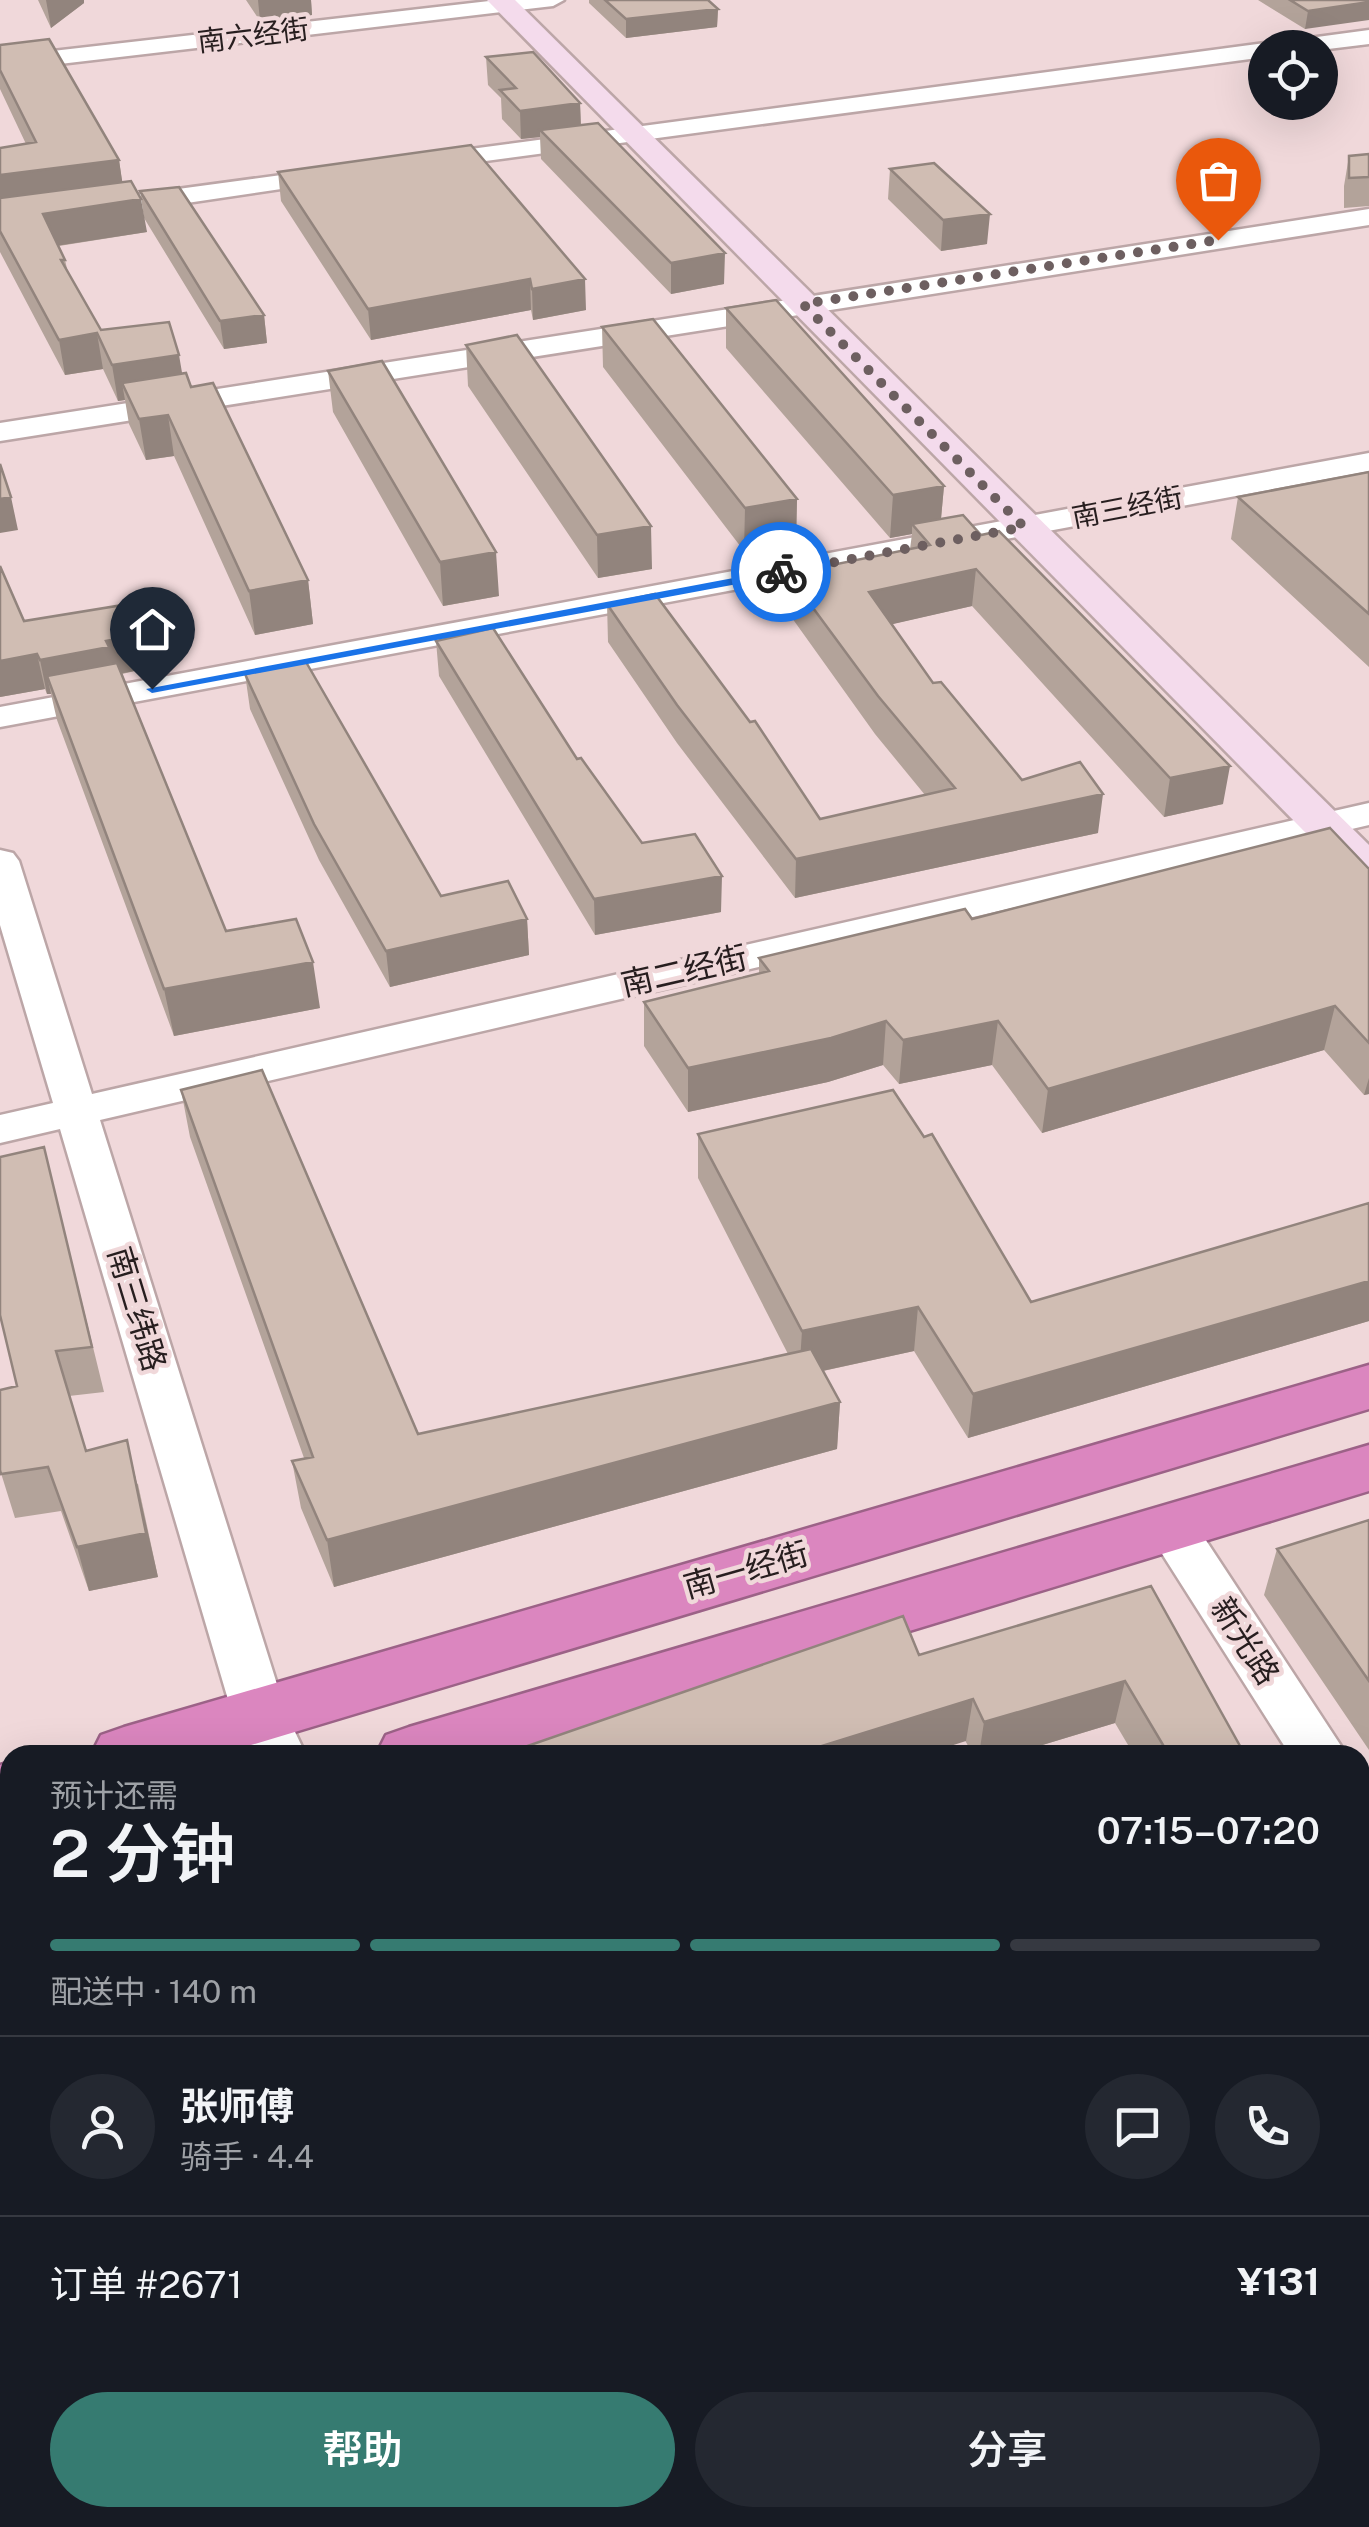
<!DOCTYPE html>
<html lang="zh">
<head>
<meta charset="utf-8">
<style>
  :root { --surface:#171b24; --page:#242831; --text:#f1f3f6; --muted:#9ea1a6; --line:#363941; --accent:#367b71 }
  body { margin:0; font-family:"Public Sans","Noto Sans SC",sans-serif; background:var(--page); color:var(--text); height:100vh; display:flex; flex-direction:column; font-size:38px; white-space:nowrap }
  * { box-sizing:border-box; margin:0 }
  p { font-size:32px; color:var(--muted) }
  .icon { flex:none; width:55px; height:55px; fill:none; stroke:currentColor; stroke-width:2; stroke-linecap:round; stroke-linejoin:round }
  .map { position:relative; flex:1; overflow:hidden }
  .side { position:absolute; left:0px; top:1745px; width:1370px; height:782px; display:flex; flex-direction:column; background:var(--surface); border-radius:30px 30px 0 0; box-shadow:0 10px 40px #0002 }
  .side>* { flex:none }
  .fabs { position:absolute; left:1248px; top:30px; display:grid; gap:20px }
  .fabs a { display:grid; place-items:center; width:90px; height:90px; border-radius:50%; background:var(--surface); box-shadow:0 10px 40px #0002; font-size:50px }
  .pin { position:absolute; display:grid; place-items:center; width:85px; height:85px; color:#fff; margin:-102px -42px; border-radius:50% 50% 50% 0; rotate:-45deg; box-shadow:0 0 10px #0007 }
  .pin .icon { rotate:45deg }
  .courier { position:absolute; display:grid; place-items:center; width:100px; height:100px; margin:-50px; border:8px solid #1a73e8; border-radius:50%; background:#fff; color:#222; box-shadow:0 2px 12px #0007 }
  .head em { font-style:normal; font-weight:600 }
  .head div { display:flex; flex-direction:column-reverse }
  .head { display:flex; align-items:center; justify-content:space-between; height:170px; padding:0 50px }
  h1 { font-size:65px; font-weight:600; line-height:75px }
  .bar { display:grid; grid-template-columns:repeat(4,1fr); gap:15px 10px; align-content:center; height:120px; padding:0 50px }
  .bar i { height:12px; border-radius:8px; background:var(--line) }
  .bar .selected { background:var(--accent) }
  .bar p { grid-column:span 4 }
  .line { display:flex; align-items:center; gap:25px; padding:0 50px; border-top:2px solid var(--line) }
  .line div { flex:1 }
  .round { display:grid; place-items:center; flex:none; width:105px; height:105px; border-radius:52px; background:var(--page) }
  .cta { display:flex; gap:20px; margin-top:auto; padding:20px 50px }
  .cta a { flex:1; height:115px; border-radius:60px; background:var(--accent); color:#fff; font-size:40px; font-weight:600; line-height:115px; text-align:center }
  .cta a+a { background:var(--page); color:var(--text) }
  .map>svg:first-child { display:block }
</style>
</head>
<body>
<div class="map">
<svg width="1369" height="2527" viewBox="0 0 1369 2527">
  <rect width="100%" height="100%" fill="#f0d8da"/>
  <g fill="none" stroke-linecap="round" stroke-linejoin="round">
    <g stroke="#bca6a7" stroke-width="5">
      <path id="street" d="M498 0H564L553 6 0 71V57Z
        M1369 30V44L1320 50 1276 48 1287 41Z
        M1265 43 1274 48H1265V57L418 170 406 163 418 156Z
        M340 167 352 174 349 179 126 212 113 204 126 196Z
        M1369 209V225L0 441V423Z
        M1369 453V471L0 727V707Z
        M1369 803V825L100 1120 286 1713 306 1755H252L232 1713 60 1129 0 1143V1115L53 1103 0 925V850L13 853 19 861 92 1094Z
        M1170 1507 1188 1513 1347 1755H1290L1145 1527 1152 1513Z
        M1360 1793 1369 1796V1854L1360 1851Z
        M1369 2028V2085L1360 2088V2031Z
        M77 2518H167L164 2527H73Z"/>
    </g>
    <g stroke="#bca6a7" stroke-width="5">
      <path id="secondary" d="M487 0H515L1369 845V885L1353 881Z"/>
    </g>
    <g stroke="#9c6287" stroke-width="5">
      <path id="highway" d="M1369 1365V1409L218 1755H91L101 1735 124 1727Z
        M1369 1445V1491L502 1755H376L386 1735 409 1727Z
        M10 1762V1820L0 1823V1765Z
        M10 1847V1909L0 1912V1850Z"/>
    </g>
    <use href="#street" fill="#fff" fill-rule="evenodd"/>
    <use href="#secondary" fill="#f4dbec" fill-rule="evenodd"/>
    <use href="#highway" fill="#db86bf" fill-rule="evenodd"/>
  </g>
  <path fill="#b3a39a" d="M38 0H84V3L51 28Z
    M246 0H311L312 15 260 21Z
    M589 0H708L718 9 717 27 626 38 589 3Z
    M1258 0H1369L1305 29Z
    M0 45 119 160 122 182 147 232 59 246 65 260 68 273 101 330 182 374 308 580 313 624 255 635 174 456 146 460 129 424 125 400 118 401 103 369 65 375 0 252V148L26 144 0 89Z
    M486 57 580 103 581 125 724 284 671 294 541 159 540 137 521 139 502 119 501 98 488 85Z
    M471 145 586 310 533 320 531 310 371 340 281 201 278 172Z
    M1369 154V206L1344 208V186L1349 156Z
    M890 169 987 244 941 251 888 199Z
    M140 191 264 315 267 343 224 349 144 218Z
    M726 308 944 486 941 519 1223 804 1164 817 972 606 892 624 933 683 1022 780 1098 833 795 898 677 743 608 642 607 604 820 819 925 795 875 734 787 611 788 574 910 549 912 534 890 538 726 348Z
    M602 327 797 499 796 541 744 551 603 367Z
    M466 345 652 569 598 578 468 386Z
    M328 371 499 596 443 606 333 412Z
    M1369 472V667L1231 539 1238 497Z
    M24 621 138 635 144 669 122 674 226 931 320 1008 174 1036 57 720 51 694H47L45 689 0 697Z
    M436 641 577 759 642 843 721 912 595 935 439 676Z
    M245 674 441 896 527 919 529 955 390 987 319 860 250 709Z
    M1369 869V1094L1364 1095 1324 1050 1042 1133 992 1065 899 1084 883 1065 828 1082 688 1112 644 1046V1002L759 973V958L972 919Z
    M181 1090 418 1434 788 1354 698 1178V1134L1031 1302 1369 1203V1321L968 1438 914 1351 823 1371 840 1402 837 1449 334 1587 301 1508 292 1461 304 1458 190 1137Z
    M44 1147 104 1392 69 1396 86 1451 138 1484 158 1577 89 1591 61 1511 15 1518 0 1470 17 1386Z
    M1369 1520V1750L1264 1595 1277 1549Z
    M1151 1586 1245 1755H1134L1115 1723 1009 1755H973L919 1655Z
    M743 2518H909L913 2527H746Z
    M1147 2518H1325L1330 2527H1151Z"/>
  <path fill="#92847d" d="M46 0H84V3L51 28Z
    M258 0H311L312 15 260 21Z
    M1369 2V20L1305 29 1308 11Z
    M718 9 717 27 626 38V19Z
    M580 103 581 131 540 130V137L521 139 520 111Z
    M119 160 124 193 0 209V175Z
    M141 199 147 232 49 247 43 214Z
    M990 214 987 244 941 251 943 220Z
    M725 253 724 284 671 294V263Z
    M530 279 531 310 371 340 368 309Z
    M585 279 586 310 533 320 532 289Z
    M264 315 267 343 224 349 220 321Z
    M97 333 103 369 65 375 59 340Z
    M179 355 185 390 122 383 125 400 118 401 112 365Z
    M168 415 174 456 146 460 139 419Z
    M944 486 940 529 912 524V534L890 538 893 495Z
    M11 497 18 530 0 533V499Z
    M797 499 796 541 744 551 745 508Z
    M651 526 652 569 598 578 597 535Z
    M496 552 499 596 443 606 440 562Z
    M976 569 972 606 867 630 869 592Z
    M308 580 313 624 255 635 249 591Z
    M138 635 144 669 114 675 47 676 51 694H47L40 660 106 641Z
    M37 654 45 689 0 697V661Z
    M1230 766 1223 804 1164 817 1170 778Z
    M1103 794 1098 833 795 898 796 859Z
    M722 876 721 912 595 935 594 899Z
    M527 919 529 955 390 987 386 951Z
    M313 962 320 1008 174 1036 164 989Z
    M1335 1006 1324 1050 1042 1133 1048 1089Z
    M886 1021 883 1065 828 1082 688 1112V1068Z
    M998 1021 992 1065 899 1084 903 1040Z
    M1369 1078V1094L1364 1095Z
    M1369 1281V1321L968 1438 973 1394Z
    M918 1307 914 1351 799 1376 802 1331Z
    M840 1402 837 1449 334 1587 327 1540Z
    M127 1440 158 1577 89 1591 77 1547Z
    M1125 1681 1115 1723 1009 1755H979L984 1722Z
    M973 1699 966 1741 922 1755H793Z
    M1369 1950V1980L1367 1985 1360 1987V1953Z
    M10 2127V2174L0 2177V2130Z
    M1369 2280V2304L1360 2307V2286L1362 2283Z
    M10 2444V2487L0 2490V2448Z"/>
  <path fill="#d0bdb3" stroke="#92847d" stroke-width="2.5" d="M605 0H708L718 9 626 19Z
    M1290 0H1369V2L1308 11Z
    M49 39 119 160 0 175V148L36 142 0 70V45Z
    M533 52 580 103 520 111 500 90 516 88 486 57Z
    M598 123 725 253 671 263 540 130Z
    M471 145 585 279 532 289 530 279 368 309 278 172Z
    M1369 154V177L1349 178V156Z
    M934 163 990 214 943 220 890 169Z
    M131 181 141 199 43 214 65 260H61L101 330 169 322 179 355 112 365 97 333 59 340 0 231V198Z
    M179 187 264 315 220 321 140 191Z
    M776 300 944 486 893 495 726 308Z
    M653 319 797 499 745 508 602 327Z
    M517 335 651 526 597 535 466 345Z
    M382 361 496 552 440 562 328 371Z
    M186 373 191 387 213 383 308 580 249 591 168 415 139 419 122 383Z
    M0 464 11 497 0 499Z
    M1369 472V614L1238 497Z
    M963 515 981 535 999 531 1230 766 1170 778 976 569 869 592 933 683 941 682 1022 780 1080 762 1103 794 796 859 677 705 607 604 655 594 750 722 755 721 820 819 955 788 878 696 788 574 930 545 912 524Z
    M0 566 24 621 123 605 138 635 106 641 109 647 40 660 37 654 0 661Z
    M493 628 577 759 581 758 642 843 695 834 722 876 594 899 436 641Z
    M306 662 441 896 508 881 527 919 386 951 314 824 245 674Z
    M117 663 226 931 296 919 313 962 164 989 47 676Z
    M1330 828 1369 869V1043L1335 1006 1048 1089 998 1021 903 1040 886 1021 831 1038 688 1068 644 1002 769 971 759 958 965 909 972 919Z
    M262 1070 418 1434 811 1349 840 1402 327 1540 292 1461 313 1457 181 1090Z
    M893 1090 924 1137 932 1134 1031 1302 1369 1203V1281L973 1394 918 1307 802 1331 698 1134Z
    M44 1147 92 1347 56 1351 86 1451 127 1440 146 1533 77 1547 48 1467 1 1474 0 1470V1390L17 1386 0 1315V1157Z
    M1369 1520V1681L1277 1549Z
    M1151 1586 1245 1755H1169L1125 1681 984 1722 973 1699 793 1755H511L510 1752 903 1616 919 1655Z
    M1360 1909 1369 1923V1950L1360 1953Z
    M10 1973V2127L0 2130V1976Z
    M1369 2138V2280L1362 2283 1360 2280V2142Z
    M10 2312V2444L0 2448V2315Z
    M214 2518H353L356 2527H189Z
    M757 2518H909L913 2527H761Z
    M1177 2518H1325L1330 2527H1182Z"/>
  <path fill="#1a73e8" d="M781 569 785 575 152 693 146 689Z"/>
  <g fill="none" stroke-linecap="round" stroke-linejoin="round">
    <path stroke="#6d5f60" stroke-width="10" stroke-dasharray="0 18" d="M781 572 1024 527 803 304 1218 240"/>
  </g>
  <g text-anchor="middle" stroke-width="9" stroke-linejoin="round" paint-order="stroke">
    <g font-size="28" fill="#271e1f" stroke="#f0d8da">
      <text transform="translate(253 35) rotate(-7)" y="10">南六经街</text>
      <text transform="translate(1127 507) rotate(-11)" y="10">南三经街</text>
    </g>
    <g font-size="32" fill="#271e1f" stroke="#f0d8da">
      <text transform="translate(684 971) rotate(-13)" y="11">南二经街</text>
      <text transform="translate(137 1309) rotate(73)" y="11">南三纬路</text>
      <text transform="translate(746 1570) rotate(-16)" y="11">南一经街</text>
      <text transform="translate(1245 1641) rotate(57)" y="11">新光路</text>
    </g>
  </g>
</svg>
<div class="fabs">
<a><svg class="icon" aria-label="locate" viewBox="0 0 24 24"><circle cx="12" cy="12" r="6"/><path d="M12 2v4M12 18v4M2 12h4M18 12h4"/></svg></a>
</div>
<div class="pin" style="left:1218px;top:240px;background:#ea580c"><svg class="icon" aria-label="bag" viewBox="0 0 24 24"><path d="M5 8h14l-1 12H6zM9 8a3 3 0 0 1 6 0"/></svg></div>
<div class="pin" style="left:152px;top:689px;background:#1f2937"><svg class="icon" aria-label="home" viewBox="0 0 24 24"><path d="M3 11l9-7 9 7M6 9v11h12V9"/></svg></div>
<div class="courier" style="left:781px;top:572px"><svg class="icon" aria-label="bike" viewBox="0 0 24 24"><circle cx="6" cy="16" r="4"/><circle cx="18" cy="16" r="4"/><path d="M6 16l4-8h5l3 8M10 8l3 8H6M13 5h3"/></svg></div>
<section class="side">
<div class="head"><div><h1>2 分钟</h1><p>预计还需</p></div><em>07:15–07:20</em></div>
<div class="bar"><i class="selected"></i><i class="selected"></i><i class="selected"></i><i></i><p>配送中 · 140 m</p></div>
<div class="line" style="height:180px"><a class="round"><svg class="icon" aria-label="person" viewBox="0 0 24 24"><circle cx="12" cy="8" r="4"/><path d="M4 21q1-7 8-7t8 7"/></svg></a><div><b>张师傅</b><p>骑手 · 4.4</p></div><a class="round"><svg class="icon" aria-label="chat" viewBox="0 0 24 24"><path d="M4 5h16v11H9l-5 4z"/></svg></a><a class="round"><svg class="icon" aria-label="phone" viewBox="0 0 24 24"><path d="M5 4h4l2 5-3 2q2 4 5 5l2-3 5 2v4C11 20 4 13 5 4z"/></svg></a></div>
<div class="line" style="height:130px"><div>订单 #2671</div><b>¥131</b></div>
<div class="cta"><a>帮助</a><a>分享</a></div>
</section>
</div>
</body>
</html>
